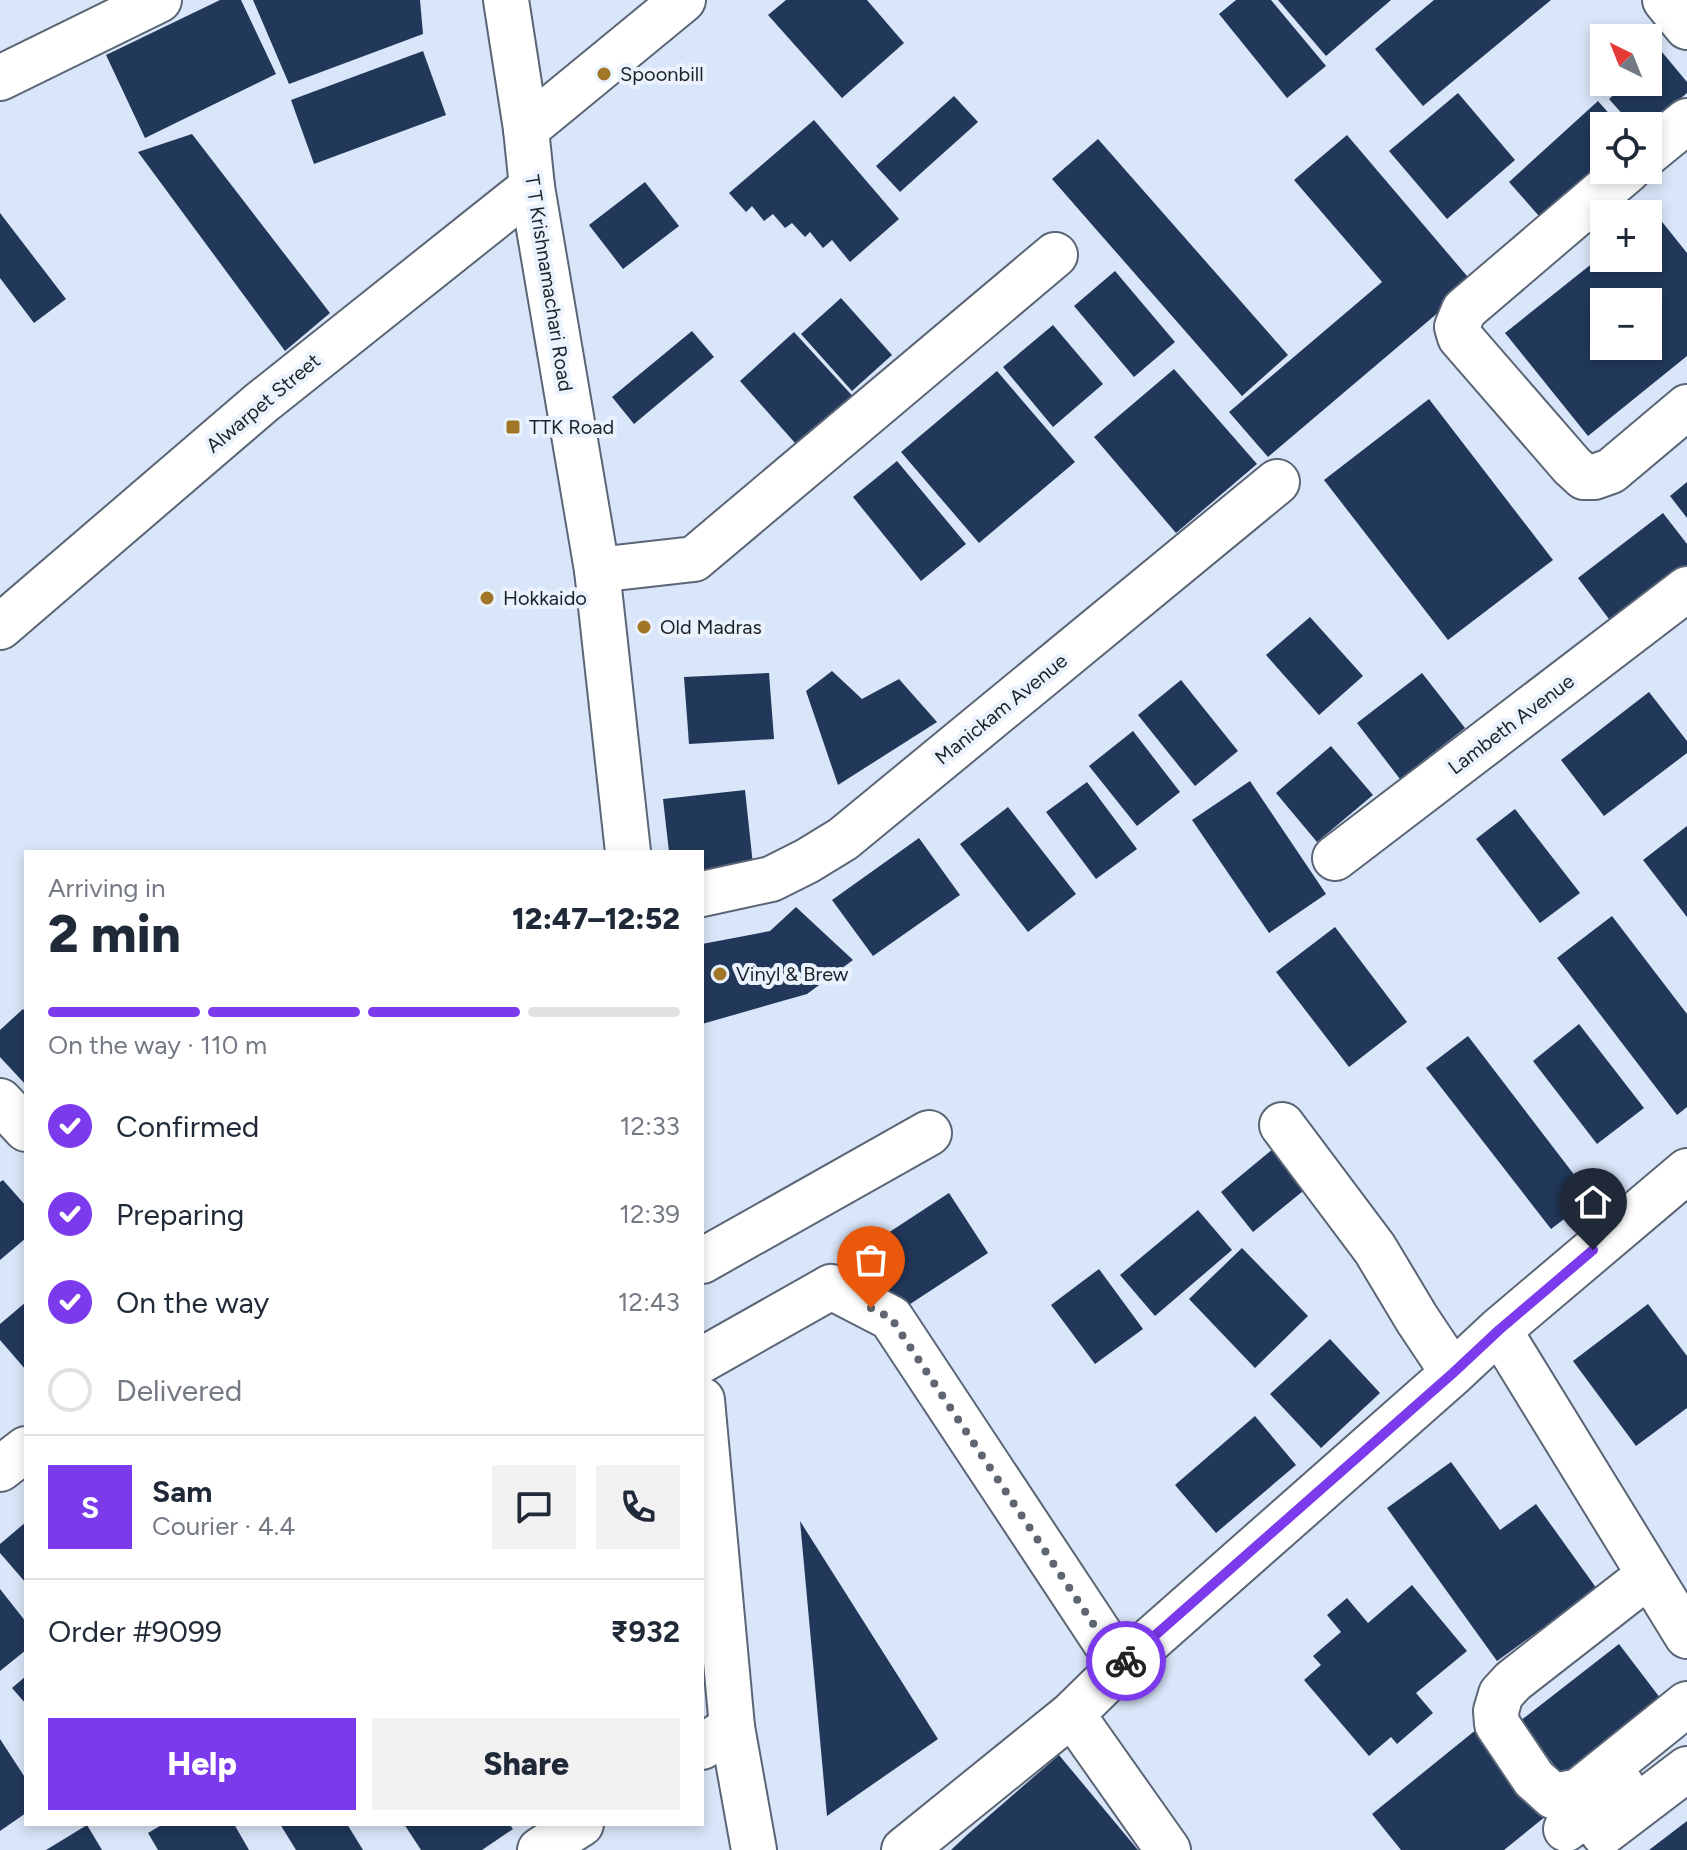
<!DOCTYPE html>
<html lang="en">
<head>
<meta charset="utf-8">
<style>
  :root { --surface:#fff; --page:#f2f2f3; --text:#1f2937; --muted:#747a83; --line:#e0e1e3; --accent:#7c3aed }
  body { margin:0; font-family:Figtree,sans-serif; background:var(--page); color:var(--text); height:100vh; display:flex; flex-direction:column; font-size:30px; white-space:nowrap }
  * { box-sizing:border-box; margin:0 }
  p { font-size:26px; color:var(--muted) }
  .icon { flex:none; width:44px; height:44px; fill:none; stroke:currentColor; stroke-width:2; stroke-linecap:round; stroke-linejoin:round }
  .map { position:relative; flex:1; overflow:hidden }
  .sheet { position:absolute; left:24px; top:850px; width:680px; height:976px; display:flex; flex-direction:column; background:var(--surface); border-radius:0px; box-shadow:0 4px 12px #0003 }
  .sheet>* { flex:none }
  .needle { width:52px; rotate:317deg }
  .tools { position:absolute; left:1590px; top:24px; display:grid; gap:16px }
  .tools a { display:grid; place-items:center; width:72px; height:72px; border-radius:0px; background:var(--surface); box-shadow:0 4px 12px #0003; font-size:40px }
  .pin { position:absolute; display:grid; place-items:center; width:68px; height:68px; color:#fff; margin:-82px -34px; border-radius:50% 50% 50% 0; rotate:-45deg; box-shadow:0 0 8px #0007 }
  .pin .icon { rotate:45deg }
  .courier { position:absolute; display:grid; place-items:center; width:80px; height:80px; margin:-40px; border:6px solid #7c3aed; border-radius:50%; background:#fff; color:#222; box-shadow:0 2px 10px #0007 }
  .summary em { font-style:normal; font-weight:800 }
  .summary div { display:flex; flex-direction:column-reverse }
  .summary { display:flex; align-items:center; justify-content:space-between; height:136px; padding:0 24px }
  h1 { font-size:52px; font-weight:800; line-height:60px }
  .bar { display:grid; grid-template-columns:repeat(4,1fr); gap:12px 8px; align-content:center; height:96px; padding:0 24px }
  .bar i { height:10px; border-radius:6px; background:var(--line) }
  .bar .current { background:var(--accent) }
  .bar p { grid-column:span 4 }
  .line { display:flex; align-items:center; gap:20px; padding:0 24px; border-top:2px solid var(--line) }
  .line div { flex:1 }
  .round { display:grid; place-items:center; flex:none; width:84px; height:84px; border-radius:0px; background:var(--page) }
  ol { padding:0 24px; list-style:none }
  li { display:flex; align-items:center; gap:24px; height:88px }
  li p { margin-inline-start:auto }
  li .icon { padding:8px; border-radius:50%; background:var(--accent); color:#fff; stroke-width:4 }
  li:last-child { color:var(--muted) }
  li i { width:44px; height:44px; border:4px solid var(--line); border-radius:50% }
  .primary-button { display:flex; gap:16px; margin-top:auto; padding:16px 24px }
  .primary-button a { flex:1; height:92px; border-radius:0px; background:var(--accent); color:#fff; font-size:32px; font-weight:800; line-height:92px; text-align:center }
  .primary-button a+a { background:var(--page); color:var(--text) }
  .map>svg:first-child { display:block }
</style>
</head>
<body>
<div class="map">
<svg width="1687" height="1850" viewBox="0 0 1687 1850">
  <rect width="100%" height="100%" fill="#d9e5f8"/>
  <path fill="#21385a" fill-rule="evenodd" d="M220 0H241L276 74 145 138 106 55Z
    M253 0H420L423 34 289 84Z
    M786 0H867L904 43 842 98 768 15Z
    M1236 0H1271L1326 66 1287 98 1219 14Z
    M1278 0H1391L1326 56Z
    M1434 0H1551L1423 106 1375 49Z
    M423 51 446 115 314 164 291 100Z
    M1662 52 1687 82V93L1648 126H1633L1609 99 1628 82H1648V65Z
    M1458 93 1515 160 1447 219 1389 151Z
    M954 96 978 122 900 192 876 166Z
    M1598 101 1620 126H1604V172L1546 224 1509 182Z
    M814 120 899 219 850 262 832 240 823 248 810 232 805 237 792 223 785 228 773 214 764 221 752 206 746 212 729 193Z
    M192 134 330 313 285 351 138 152Z
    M1347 135 1473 283 1268 457 1229 412 1382 282 1294 180Z
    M1098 139 1288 355 1242 396 1052 179Z
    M645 182 679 226 623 269 589 225Z
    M0 213 66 299 34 323 0 278Z
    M1655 213 1687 253V356L1588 436 1505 333 1604 254V258H1648V219ZM1604 302H1648V346H1604Z
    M1115 271 1175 342 1134 377 1074 306Z
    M841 298 892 355 852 391 801 334Z
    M1053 325 1103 384 1053 427 1003 367Z
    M692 331 714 357 634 424 612 397Z
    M794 332 858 402 803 452 740 381Z
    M1174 369 1257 464 1176 533 1094 437Z
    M997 371 1075 462 979 543 901 452Z
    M1429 399 1553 560 1448 640 1324 480Z
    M897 461 966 544 921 581 853 497Z
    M1687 482V518L1670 496Z
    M1663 513 1687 544V566L1612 623 1578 578Z
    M1310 617 1363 676 1319 715 1266 655Z
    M832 671 862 699 899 679 937 722 838 785 806 691Z
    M769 673 774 739 689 744 684 677Z
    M1422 673 1465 728 1400 779 1357 723Z
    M1181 680 1238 751 1195 786 1138 715Z
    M1649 692 1687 741V753L1604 816 1561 760Z
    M1133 731 1180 792 1137 826 1089 766Z
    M1331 746 1373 795 1317 842 1276 793Z
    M1250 781 1326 894 1269 933 1192 820Z
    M1087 782 1137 849 1096 879 1046 812Z
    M745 790 753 865 702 871V852H669L663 799Z
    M1008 807 1076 894 1028 932 960 844Z
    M1515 809 1580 893 1540 923 1476 839Z
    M1687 826V917L1643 860Z
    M919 838 960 895 873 956 832 900Z
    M796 907 853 960 807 994 702 1024V944L770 931Z
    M1612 916 1687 1014V1107L1677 1115 1557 958Z
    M1335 927 1407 1022 1349 1067 1276 972Z
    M23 1009 26 1013V1085L0 1057V1030Z
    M1579 1024 1644 1108 1597 1144 1533 1061Z
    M1468 1036 1592 1198 1551 1229 1426 1068Z
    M1286 1138 1319 1178 1253 1232 1221 1192Z
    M3 1180 26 1206V1238L0 1260V1182Z
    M949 1193 988 1253 898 1312 859 1252Z
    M1198 1210 1232 1250 1155 1316 1120 1275Z
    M1242 1248 1308 1316 1255 1368 1189 1299Z
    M1099 1269 1143 1329 1095 1364 1051 1305Z
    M26 1302V1370L0 1340V1324Z
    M1648 1304 1687 1356V1408L1636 1446 1573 1361Z
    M1330 1339 1380 1393 1321 1448 1270 1394Z
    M1255 1416 1296 1465 1216 1533 1175 1485Z
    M1451 1462 1500 1530 1536 1504 1597 1589 1497 1661 1387 1508Z
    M800 1521 938 1739 827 1816Z
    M26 1522V1583L0 1553V1544Z
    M1412 1585 1467 1651 1416 1693 1433 1713 1397 1744 1391 1737 1369 1756 1304 1680 1321 1665 1313 1656 1341 1632 1327 1615 1347 1598 1368 1623Z
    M0 1589 26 1622V1650L0 1671Z
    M1619 1644 1667 1707 1568 1783 1520 1721Z
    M26 1676V1704L12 1688Z
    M1477 1729 1546 1816 1504 1850H1401L1372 1814Z
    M0 1739 26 1779V1813L0 1831Z
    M1059 1755 1138 1850H951L968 1834Z
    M1687 1821V1850H1649Z
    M163 1824H234L249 1850H158L148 1833Z
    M280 1824H347L363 1850H296Z
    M404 1824H509L513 1829 482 1850H421Z
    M87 1825 102 1850H46Z"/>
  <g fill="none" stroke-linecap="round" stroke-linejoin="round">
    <g stroke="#5a6575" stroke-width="48">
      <path id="minor" d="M1665 0 1687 27
        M0 78 159 0
        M526 129 683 0
        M1648 153 1687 121
        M1628 170 1464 310 1457 327 1460 337 1572 466 1584 477H1594L1611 471 1687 407
        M597 570 694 559 1055 255
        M0 627 261 403 532 187
        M1335 858 1687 589
        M702 894 771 879 807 861 843 839 1277 482
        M0 1101 26 1129
        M1282 1125 1375 1249 1417 1319 1453 1373
        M702 1261 929 1133
        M1499 1330 1687 1636
        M702 1360 831 1287 891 1318 1121 1666
        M0 1469 26 1449
        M1649 1575 1513 1681 1501 1694 1496 1711 1497 1724 1534 1779 1553 1796 1579 1791 1687 1704
        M1072 1714 1168 1850
        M702 1747 732 1727
        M1566 1829 1622 1786
        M1603 1833 1687 1769
        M540 1850 581 1824
        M904 1850 1072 1714 1121 1666 1453 1373 1499 1330 1687 1171"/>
    </g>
    <g stroke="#5a6575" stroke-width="48">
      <path id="major" d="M506 0 526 129 532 187 597 570 628 852
        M702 1400 732 1727 754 1850"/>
    </g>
    <use href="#minor" stroke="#fff" stroke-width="44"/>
    <use href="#major" stroke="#fff" stroke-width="44"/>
  </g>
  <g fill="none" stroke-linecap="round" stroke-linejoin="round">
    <path stroke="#5f6671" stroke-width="8" stroke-dasharray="0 14.4" d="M871 1308 891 1318 1121 1666 1126 1661"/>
    <path stroke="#7c3aed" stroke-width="10" d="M1126 1661 1453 1373 1499 1330 1593 1250"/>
  </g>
  <g fill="#a27627" stroke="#eaf2fd" stroke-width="3">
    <circle cx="604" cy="74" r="8"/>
    <rect x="505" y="419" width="16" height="16" rx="4"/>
    <circle cx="487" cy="598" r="8"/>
    <circle cx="644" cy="627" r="8"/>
    <circle cx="720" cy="974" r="8"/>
  </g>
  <g text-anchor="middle" stroke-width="8" stroke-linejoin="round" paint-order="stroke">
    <g font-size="20" fill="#1d2229" stroke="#eaf2fd" text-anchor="start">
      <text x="620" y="81">Spoonbill</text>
      <text x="529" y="434">TTK Road</text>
      <text x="503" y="605">Hokkaido</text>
      <text x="660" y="634">Old Madras</text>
      <text x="736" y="981">Vinyl &amp; Brew</text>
    </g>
    <g font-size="20" fill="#1d2229" stroke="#eaf2fd">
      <text transform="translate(549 283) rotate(81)" y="7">T T Krishnamachari Road</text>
      <text transform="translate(263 403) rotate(-40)" y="7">Alwarpet Street</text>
      <text transform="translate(1001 709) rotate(-39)" y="7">Manickam Avenue</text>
      <text transform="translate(1511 724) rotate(-37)" y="7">Lambeth Avenue</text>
    </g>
  </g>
</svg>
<div class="tools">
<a><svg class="needle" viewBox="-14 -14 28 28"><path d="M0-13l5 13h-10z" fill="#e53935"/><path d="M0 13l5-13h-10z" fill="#747a83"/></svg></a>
<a><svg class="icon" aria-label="locate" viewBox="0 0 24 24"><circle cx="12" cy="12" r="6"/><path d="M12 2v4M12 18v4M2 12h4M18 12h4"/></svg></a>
<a>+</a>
<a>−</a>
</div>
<div class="pin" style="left:871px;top:1308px;background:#ea580c"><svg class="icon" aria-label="bag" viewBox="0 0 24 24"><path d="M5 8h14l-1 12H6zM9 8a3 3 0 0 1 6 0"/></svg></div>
<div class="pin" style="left:1593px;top:1250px;background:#1f2937"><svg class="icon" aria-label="home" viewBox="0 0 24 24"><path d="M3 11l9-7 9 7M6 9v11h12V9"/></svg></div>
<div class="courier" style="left:1126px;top:1661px"><svg class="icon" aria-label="bike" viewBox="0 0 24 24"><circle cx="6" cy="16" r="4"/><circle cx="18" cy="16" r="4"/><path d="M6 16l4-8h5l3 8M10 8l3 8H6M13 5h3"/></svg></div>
<section class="sheet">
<div class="summary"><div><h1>2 min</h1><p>Arriving in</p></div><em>12:47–12:52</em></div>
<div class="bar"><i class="current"></i><i class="current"></i><i class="current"></i><i></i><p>On the way · 110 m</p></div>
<ol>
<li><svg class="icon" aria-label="check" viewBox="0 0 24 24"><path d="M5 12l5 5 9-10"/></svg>Confirmed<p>12:33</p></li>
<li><svg class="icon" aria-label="check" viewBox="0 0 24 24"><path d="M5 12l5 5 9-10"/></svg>Preparing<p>12:39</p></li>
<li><svg class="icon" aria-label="check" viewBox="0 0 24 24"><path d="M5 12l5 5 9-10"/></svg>On the way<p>12:43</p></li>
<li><i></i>Delivered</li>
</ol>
<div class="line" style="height:144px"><b class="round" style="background:var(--accent);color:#fff">S</b><div><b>Sam</b><p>Courier · 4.4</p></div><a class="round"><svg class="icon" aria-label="chat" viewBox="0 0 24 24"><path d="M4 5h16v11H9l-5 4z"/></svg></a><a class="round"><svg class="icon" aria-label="phone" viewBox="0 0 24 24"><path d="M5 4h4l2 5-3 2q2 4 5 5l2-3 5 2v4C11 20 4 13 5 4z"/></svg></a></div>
<div class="line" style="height:104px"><div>Order #9099</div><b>₹932</b></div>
<div class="primary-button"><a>Help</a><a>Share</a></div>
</section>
</div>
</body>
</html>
